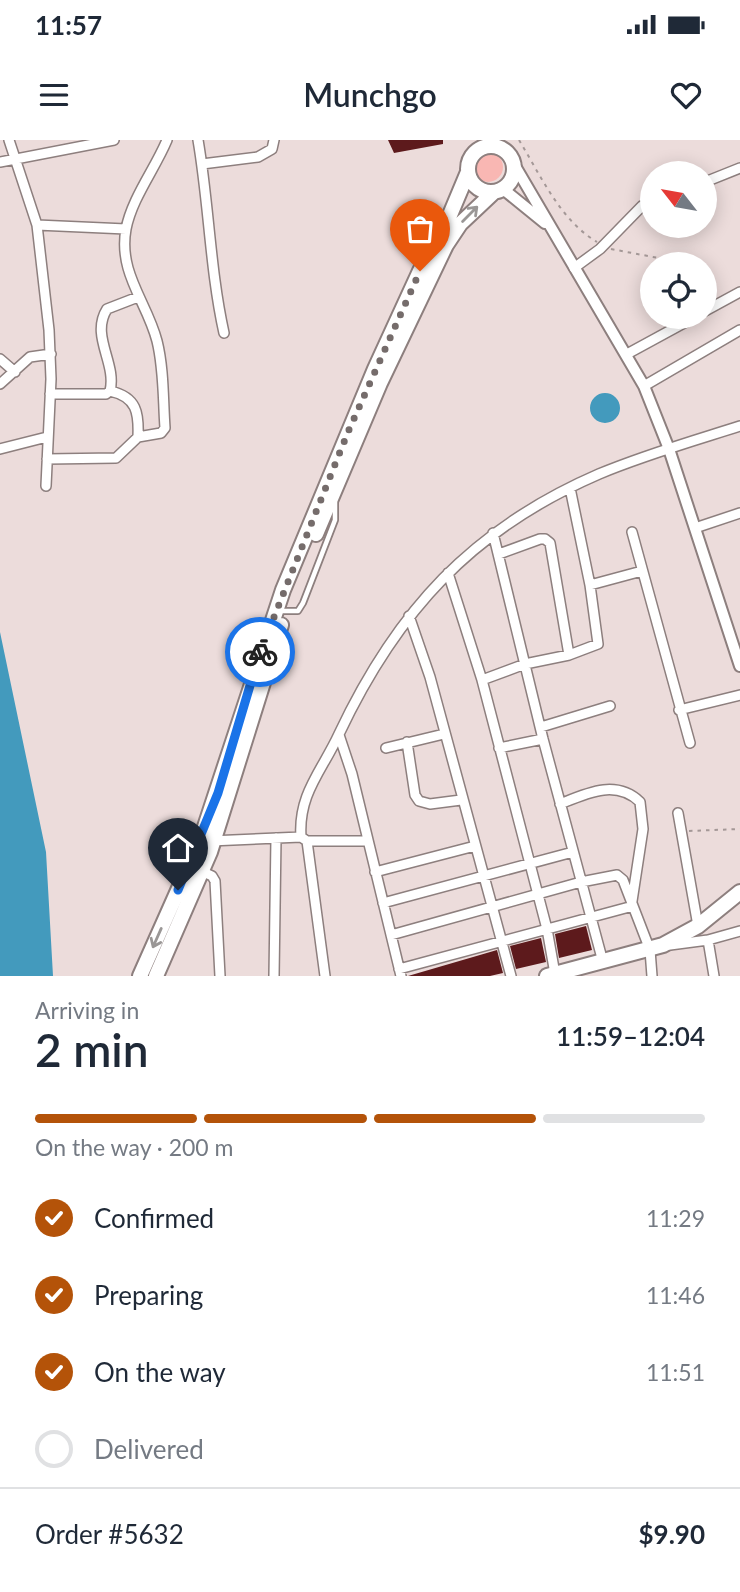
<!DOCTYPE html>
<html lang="en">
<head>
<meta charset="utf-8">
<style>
  :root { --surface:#fff; --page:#f6f6f7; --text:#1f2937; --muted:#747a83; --line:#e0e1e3; --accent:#b45309 }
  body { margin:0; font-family:Lato,sans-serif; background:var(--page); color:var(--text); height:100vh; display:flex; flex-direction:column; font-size:26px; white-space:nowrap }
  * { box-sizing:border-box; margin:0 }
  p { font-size:23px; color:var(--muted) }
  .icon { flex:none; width:38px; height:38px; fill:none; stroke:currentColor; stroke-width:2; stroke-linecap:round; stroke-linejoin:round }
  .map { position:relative; height:836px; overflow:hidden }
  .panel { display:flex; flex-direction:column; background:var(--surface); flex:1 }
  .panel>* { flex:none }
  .needle { width:46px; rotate:301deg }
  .buttons { position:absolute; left:640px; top:21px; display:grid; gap:14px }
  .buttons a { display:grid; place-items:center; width:77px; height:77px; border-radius:50%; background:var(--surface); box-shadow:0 4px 18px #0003; font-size:35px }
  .pin { position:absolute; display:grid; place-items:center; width:60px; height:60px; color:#fff; margin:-72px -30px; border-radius:50% 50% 50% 0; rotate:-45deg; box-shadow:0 0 7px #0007 }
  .pin .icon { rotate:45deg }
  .courier { position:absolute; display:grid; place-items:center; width:70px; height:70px; margin:-35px; border:5px solid #1a73e8; border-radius:50%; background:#fff; color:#222; box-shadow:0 2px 9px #0007 }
  .headline em { font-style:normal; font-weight:600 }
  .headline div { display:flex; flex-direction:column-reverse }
  .headline { display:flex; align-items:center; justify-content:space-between; height:119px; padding:0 35px }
  h1 { font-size:46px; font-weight:600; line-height:52px }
  .bar { display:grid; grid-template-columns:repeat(4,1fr); gap:10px 7px; align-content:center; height:84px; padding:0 35px }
  .bar i { height:9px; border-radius:5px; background:var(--line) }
  .bar .on { background:var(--accent) }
  .bar p { grid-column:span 4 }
  .line { display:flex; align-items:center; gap:18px; padding:0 35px; border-top:2px solid var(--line) }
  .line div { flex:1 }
  ol { padding:0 35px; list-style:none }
  li { display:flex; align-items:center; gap:21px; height:77px }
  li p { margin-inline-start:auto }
  li .icon { padding:7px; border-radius:50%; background:var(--accent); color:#fff; stroke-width:4 }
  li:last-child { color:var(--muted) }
  li i { width:38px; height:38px; border:4px solid var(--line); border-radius:50% }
  .status { display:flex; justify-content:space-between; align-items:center; height:49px; padding:0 35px; background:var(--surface); direction:ltr }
  .status svg { height:19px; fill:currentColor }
  header { display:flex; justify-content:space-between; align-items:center; height:91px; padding:0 35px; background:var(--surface); font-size:32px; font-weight:600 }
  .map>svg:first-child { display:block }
</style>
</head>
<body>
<div class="status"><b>11:57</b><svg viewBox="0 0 49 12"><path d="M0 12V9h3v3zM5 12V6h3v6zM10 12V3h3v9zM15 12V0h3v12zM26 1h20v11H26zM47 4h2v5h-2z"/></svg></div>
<header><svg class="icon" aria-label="menu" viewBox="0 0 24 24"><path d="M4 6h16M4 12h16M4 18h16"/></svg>Munchgo<svg class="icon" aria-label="heart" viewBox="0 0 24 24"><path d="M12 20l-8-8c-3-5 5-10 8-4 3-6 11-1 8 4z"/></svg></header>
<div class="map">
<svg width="740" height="836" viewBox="0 0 740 836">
  <rect width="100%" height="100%" fill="#ecdcdb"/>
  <path fill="#f9b7b3" d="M473 27a15 15 0 1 1 30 0a15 15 0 1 1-30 0Z"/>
  <path fill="#439abd" d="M590 268a15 15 0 1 1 30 0a15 15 0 1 1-30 0Z
    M0 492 46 712 53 836H0Z"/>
  <path fill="#5d1a1c" d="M388 0H443V4L394 13Z
    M586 786 592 810 559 818 555 794Z
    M541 798 546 822 516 829 510 806Z
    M497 810 503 833 490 836H408Z"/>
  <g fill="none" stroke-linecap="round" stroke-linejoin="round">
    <g stroke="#8d7f7e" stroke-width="8">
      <path id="service" d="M280 471H298L303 463 335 380V362"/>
    </g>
    <g stroke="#8d7f7e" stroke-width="12">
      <path id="minor" d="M9 0 37 85 49 190 51 239 46 346
        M198 0C209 64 210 130 224 193
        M0 22 114 0
        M202 24 258 17 272 9 274 0
        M705 42 740 28
        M37 85 126 89
        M574 128 600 109 642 66 653 62
        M705 171 740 152
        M627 214 695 177
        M0 219 15 232
        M0 244 30 217 51 214
        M644 246 740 190
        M110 251C137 257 139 273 138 297
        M50 254H106L110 251C117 223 90 196 107 169L138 157
        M0 309 47 297
        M47 319 116 318 138 297 161 293 165 288C163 260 164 229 157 201 147 162 118 133 126 89 132 58 155 29 167 0
        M695 388 740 373
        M632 392 690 603
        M493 393 543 599 603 822
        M499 414 540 399H545L550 403 569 515
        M448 433 482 540 547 789 555 834
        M590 445 642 431
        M409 476 430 537 511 836
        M482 540 525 524 569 515 598 504 590 445 570 348
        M679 570 740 555
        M541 587 610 566
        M339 595 352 634 401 836
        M407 602 415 655 419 661 430 664 461 660
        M386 608 444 594
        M499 608 543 599
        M560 664C587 653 616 639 640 662L643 689 632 761
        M678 673 698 786
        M210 701 301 697
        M307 701H368
        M201 731 212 736 215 741 220 836
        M375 732 475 706
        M383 763 573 712
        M391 795 581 742 617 735 623 740 650 810 652 836
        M708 800 714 836
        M670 805 708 800 740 791
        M399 829 633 766
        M274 836 276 698
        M325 836 307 701 301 697C298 654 322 631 339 594 397 471 472 389 599 334 644 315 693 301 740 286"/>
    </g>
    <g stroke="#8d7f7e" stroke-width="14">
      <path id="tertiary" d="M515 26 644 246 669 309 740 526
        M503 49 545 83"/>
    </g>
    <g stroke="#8d7f7e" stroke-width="18">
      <path id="primary" d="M468 29a23 23 0 1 1 46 0a23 23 0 1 1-46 0Z
        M316 394 380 243 446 105 460 84 494 52
        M140 836 201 699 283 450 375 229 420 131 450 75 468 32
        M156 836 210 712 281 485
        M547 836 663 805 698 786 740 752"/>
    </g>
    <path stroke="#a49897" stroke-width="2" stroke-dasharray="3.5 5" stroke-linecap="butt" d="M519 0C541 36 560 80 597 102
      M611 109 669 120
      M689 691 740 689"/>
    <use href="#service" stroke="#fff" stroke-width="4.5"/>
    <use href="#minor" stroke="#fff" stroke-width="9"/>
    <use href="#tertiary" stroke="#fff" stroke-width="10"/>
    <use href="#primary" stroke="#fff" stroke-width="14"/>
  </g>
  <defs><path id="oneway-shaft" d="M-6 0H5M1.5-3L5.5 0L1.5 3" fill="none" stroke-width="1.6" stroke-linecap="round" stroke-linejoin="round" transform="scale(1.75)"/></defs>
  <g stroke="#9a9796">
    <use href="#oneway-shaft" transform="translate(470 74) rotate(-45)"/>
    <use href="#oneway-shaft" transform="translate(157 798) rotate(114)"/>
  </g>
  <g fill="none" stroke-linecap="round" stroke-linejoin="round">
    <path stroke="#756c6b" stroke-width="7" stroke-dasharray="0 12.6" d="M260 512 348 292 420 131"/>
    <path stroke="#1a73e8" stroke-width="9" d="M178 750 218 653 260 512"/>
  </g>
</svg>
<div class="buttons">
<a><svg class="needle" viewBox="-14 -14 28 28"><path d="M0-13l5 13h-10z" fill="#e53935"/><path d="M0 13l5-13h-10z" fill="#747a83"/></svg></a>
<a><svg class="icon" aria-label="locate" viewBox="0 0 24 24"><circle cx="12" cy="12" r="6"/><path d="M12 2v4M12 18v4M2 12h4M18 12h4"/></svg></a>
</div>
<div class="pin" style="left:420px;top:131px;background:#ea580c"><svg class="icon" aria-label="bag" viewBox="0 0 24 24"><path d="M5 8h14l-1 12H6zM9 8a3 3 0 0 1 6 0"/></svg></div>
<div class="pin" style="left:178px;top:750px;background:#1f2937"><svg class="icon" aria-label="home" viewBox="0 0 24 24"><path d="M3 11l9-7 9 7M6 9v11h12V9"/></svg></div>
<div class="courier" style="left:260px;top:512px"><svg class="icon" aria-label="bike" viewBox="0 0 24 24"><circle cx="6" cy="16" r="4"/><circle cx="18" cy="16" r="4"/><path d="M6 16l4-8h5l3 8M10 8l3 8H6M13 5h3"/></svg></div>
</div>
<section class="panel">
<div class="headline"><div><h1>2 min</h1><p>Arriving in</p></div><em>11:59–12:04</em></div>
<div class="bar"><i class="on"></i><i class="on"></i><i class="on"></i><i></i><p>On the way · 200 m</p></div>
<ol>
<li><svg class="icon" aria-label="check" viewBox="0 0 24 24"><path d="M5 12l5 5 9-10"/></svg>Confirmed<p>11:29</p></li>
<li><svg class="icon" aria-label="check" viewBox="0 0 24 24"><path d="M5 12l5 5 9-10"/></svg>Preparing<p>11:46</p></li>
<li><svg class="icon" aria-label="check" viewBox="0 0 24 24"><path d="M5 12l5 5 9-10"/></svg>On the way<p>11:51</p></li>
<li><i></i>Delivered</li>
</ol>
<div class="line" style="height:91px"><div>Order #5632</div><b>$9.90</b></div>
</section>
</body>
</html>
